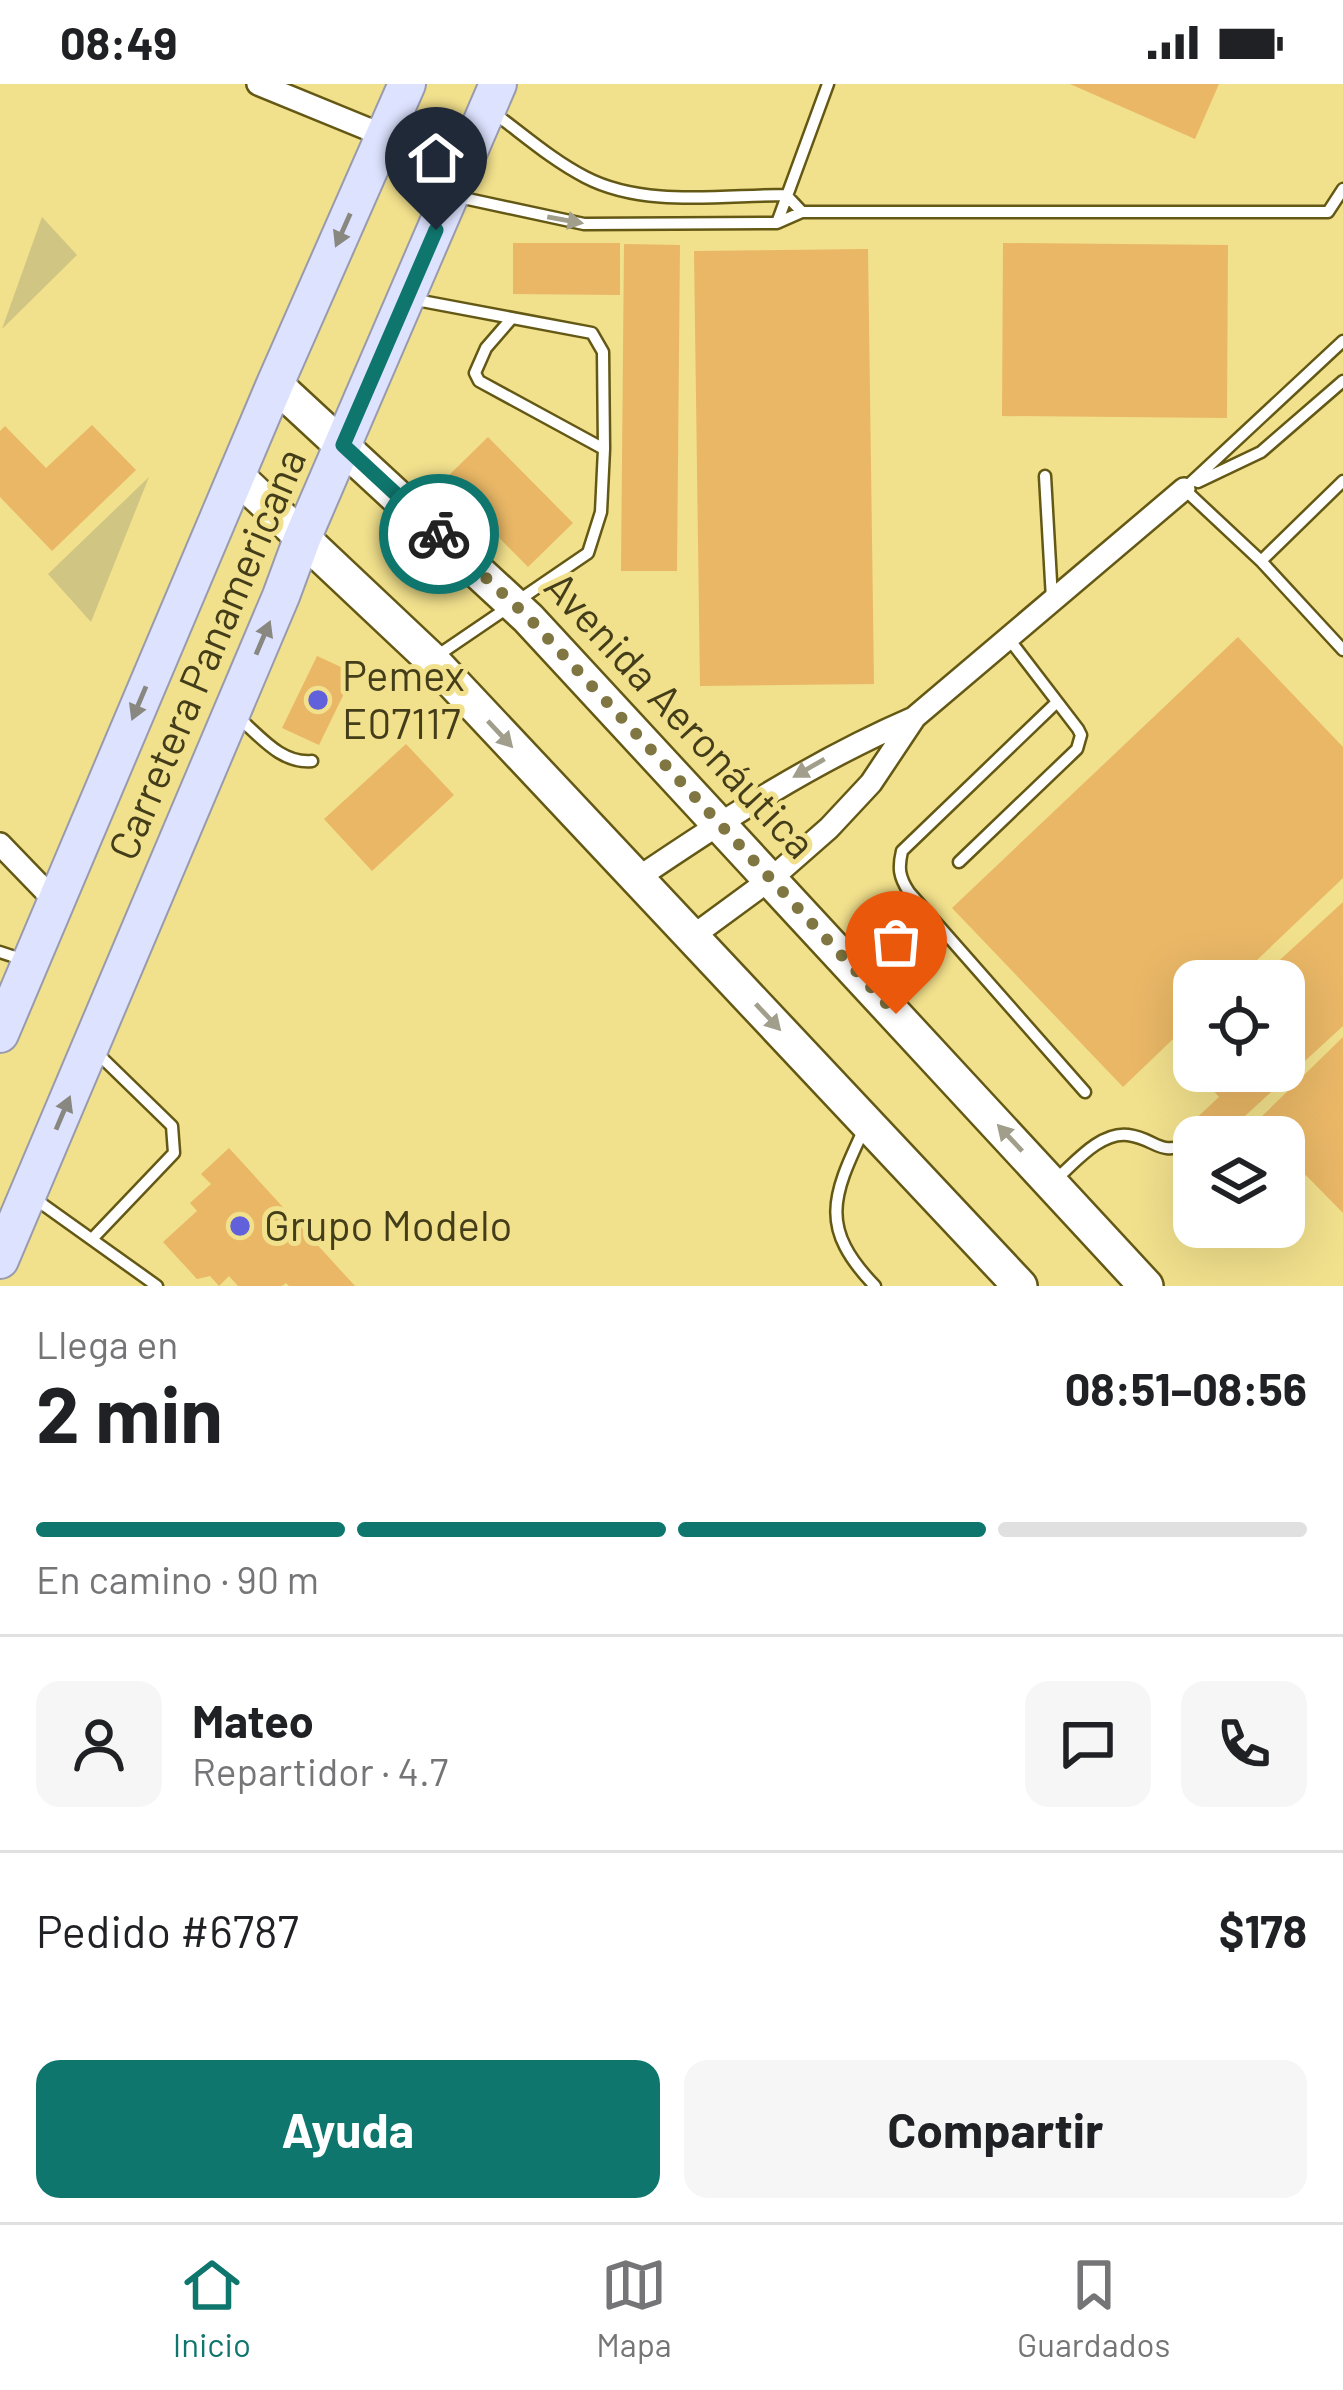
<!DOCTYPE html>
<html lang="es">
<head>
<meta charset="utf-8">
<style>
  :root { --surface:#fff; --page:#f6f6f6; --text:#202124; --muted:#757577; --line:#e0e0e0; --accent:#0f766e }
  body { margin:0; font-family:Barlow,sans-serif; background:var(--page); color:var(--text); height:100vh; display:flex; flex-direction:column; font-size:45px; white-space:nowrap }
  * { box-sizing:border-box; margin:0 }
  p { font-size:39px; color:var(--muted) }
  .icon { flex:none; width:66px; height:66px; fill:none; stroke:currentColor; stroke-width:2; stroke-linecap:round; stroke-linejoin:round }
  .map { position:relative; height:1202px; overflow:hidden }
  .side { display:flex; flex-direction:column; background:var(--surface); flex:1 }
  .side>* { flex:none }
  .buttons { position:absolute; left:1173px; top:876px; display:grid; gap:24px }
  .buttons a { display:grid; place-items:center; width:132px; height:132px; border-radius:24px; background:var(--surface); box-shadow:0 12px 48px #0002; font-size:60px }
  .pin { position:absolute; display:grid; place-items:center; width:102px; height:102px; color:#fff; margin:-123px -51px; border-radius:50% 50% 50% 0; rotate:-45deg; box-shadow:0 0 12px #0007 }
  .pin .icon { rotate:45deg }
  .courier { position:absolute; display:grid; place-items:center; width:120px; height:120px; margin:-60px; border:9px solid #0f766e; border-radius:50%; background:#fff; color:#222; box-shadow:0 3px 15px #0007 }
  .overview em { font-style:normal; font-weight:700 }
  .overview div { display:flex; flex-direction:column-reverse }
  .overview { display:flex; align-items:center; justify-content:space-between; height:204px; padding:0 36px }
  h1 { font-size:78px; font-weight:700; line-height:90px }
  .bar { display:grid; grid-template-columns:repeat(4,1fr); gap:18px 12px; align-content:center; height:144px; padding:0 36px }
  .bar i { height:15px; border-radius:9px; background:var(--line) }
  .bar .on { background:var(--accent) }
  .bar p { grid-column:span 4 }
  .line { display:flex; align-items:center; gap:30px; padding:0 36px; border-top:3px solid var(--line) }
  .line div { flex:1 }
  .round { display:grid; place-items:center; flex:none; width:126px; height:126px; border-radius:24px; background:var(--page) }
  .action { display:flex; gap:24px; margin-top:auto; padding:24px 36px }
  .action a { flex:1; height:138px; border-radius:24px; background:var(--accent); color:#fff; font-size:48px; font-weight:700; line-height:138px; text-align:center }
  .action a+a { background:var(--page); color:var(--text) }
  .status { display:flex; justify-content:space-between; align-items:center; height:84px; padding:0 60px; background:var(--surface); direction:ltr }
  .status svg { height:33px; fill:currentColor }
  .menu { display:flex; justify-content:space-around; align-items:center; height:168px; border-top:3px solid var(--line); background:var(--surface); font-size:33px; color:var(--muted) }
  .menu a { display:grid; justify-items:center; gap:6px }
  .menu .on { color:var(--accent) }
  .map>svg:first-child { display:block }
</style>
</head>
<body>
<div class="status"><b>08:49</b><svg viewBox="0 0 49 12"><path d="M0 12V9h3v3zM5 12V6h3v6zM10 12V3h3v9zM15 12V0h3v12zM26 1h20v11H26zM47 4h2v5h-2z"/></svg></div>
<div class="map">
<svg width="1343" height="1202" viewBox="0 0 1343 1202">
  <rect width="100%" height="100%" fill="#f1e08c"/>
  <path fill="#d1c584" d="M42 133 77 171 2 245Z
    M149 393 91 538 48 490Z"/>
  <path fill="#e9b766" d="M1070 0H1219L1195 55Z
    M513 159H620V211L513 210Z
    M1003 159 1228 161 1227 334 1002 332Z
    M624 160 680 161 677 487H621Z
    M868 165 874 600 700 602 694 167Z
    M92 341 136 386 52 467 0 413V347L5 342 46 384Z
    M488 353 573 439 528 483 443 397Z
    M1238 553 1343 663V794L1235 897H1194V935L1123 1003 952 824Z
    M317 572 354 589 319 661 282 644Z
    M406 660 454 711 372 787 324 735Z
    M1343 818V942L1222 1053H1202L1190 1040 1219 1013 1196 987H1284V897H1257Z
    M1343 953V1129L1284 1069V1053H1269L1255 1039Z
    M1194 955V985L1179 969Z
    M229 1064 355 1202H289L286 1199 282 1202H238L229 1192 219 1202 210 1192 197 1195 163 1158 197 1127 190 1119 211 1100 201 1090Z"/>
  <g fill="none" stroke-linecap="round" stroke-linejoin="round">
    <g stroke="#645815" stroke-width="15">
      <path id="service" d="M494 29C524 51 552 76 585 93 644 124 722 111 786 111L802 128
        M454 112 584 140 777 139 802 128H1328L1343 105
        M777 139 828 0
        M512 234 486 264 475 289 479 297 604 365
        M1045 392 1052 515
        M1198 398 1261 368 1343 297
        M1184 405 1261 477 1343 566
        M1184 405 1343 257
        M1261 477 1343 397
        M400 597 588 469 601 428 604 365 603 268 592 249 411 215
        M1056 619 902 767C898 784 899 793 909 808L1085 1008
        M239 634C260 652 281 680 312 677
        M959 778 1077 665 1081 651 1078 645 1009 555
        M0 868 27 877
        M863 1047C832 1113 819 1144 875 1202
        M1054 1097C1073 1081 1100 1047 1128 1051 1158 1055 1158 1074 1193 1058
        M31 1112 157 1202
        M92 1155 174 1069 172 1042 94 966"/>
    </g>
    <g stroke="#645815" stroke-width="26">
      <path id="minor" d="M258 0 385 52
        M0 760 54 816
        M635 796C725 735 814 677 914 634
        M693 852 772 794 829 744 871 699 915 633 1184 405"/>
    </g>
    <g stroke="#645815" stroke-width="38">
      <path id="secondary" d="M275 300 528 534 1146 1202
        M237 392 430 574 1020 1202"/>
    </g>
    <g stroke="#999bad" stroke-width="40">
      <path id="primary" d="M0 950 275 300 407 0
        M0 1176 281 512 302 455 498 0"/>
    </g>
    <use href="#service" stroke="#fff" stroke-width="10"/>
    <use href="#minor" stroke="#fff" stroke-width="21"/>
    <use href="#secondary" stroke="#fff" stroke-width="33"/>
    <use href="#primary" stroke="#dde2fe" stroke-width="36"/>
  </g>
  <defs><path id="oneway-solid" d="M-6-.8H1V-3.2L6.5 0L1 3.2V.8H-6Z" transform="scale(3)"/></defs>
  <g fill="#a19e8c">
    <use href="#oneway-solid" transform="translate(565 136) rotate(10)"/>
    <use href="#oneway-solid" transform="translate(500 650) rotate(47)"/>
    <use href="#oneway-solid" transform="translate(809 684) rotate(150)"/>
    <use href="#oneway-solid" transform="translate(768 933) rotate(47)"/>
    <use href="#oneway-solid" transform="translate(1010 1054) rotate(-133)"/>
  </g>
  <g fill="#888780">
    <use href="#oneway-solid" transform="translate(343 146) rotate(114)"/>
    <use href="#oneway-solid" transform="translate(263 554) rotate(-67)"/>
    <use href="#oneway-solid" transform="translate(139 619) rotate(113)"/>
    <use href="#oneway-solid" transform="translate(63 1029) rotate(-67)"/>
  </g>
  <g fill="none" stroke-linecap="round" stroke-linejoin="round">
    <path stroke="#807641" stroke-width="12" stroke-dasharray="0 21.6" d="M439 450 528 533 896 930"/>
    <path stroke="#0f766e" stroke-width="15" d="M436 146 343 361 439 450"/>
  </g>
  <g fill="#6162db" stroke="#f1e08c" stroke-width="4.5">
    <circle cx="318" cy="616" r="12"/>
    <circle cx="240" cy="1142" r="12"/>
  </g>
  <g text-anchor="middle" stroke-width="10" stroke-linejoin="round" paint-order="stroke">
    <g font-size="42" fill="#433d19" stroke="#f1e08c">
      <text transform="translate(207 570) rotate(-67)" y="15">Carretera Panamericana</text>
      <text transform="translate(680 631) rotate(47)" y="15">Avenida Aeronáutica</text>
    </g>
    <g font-size="42" fill="#433d19" stroke="#f1e08c" text-anchor="start">
      <text x="342" y="607">Pemex<tspan x="342" dy="48">E07117</tspan></text>
      <text x="264" y="1157">Grupo Modelo</text>
    </g>
  </g>
</svg>
<div class="buttons">
<a><svg class="icon" aria-label="locate" viewBox="0 0 24 24"><circle cx="12" cy="12" r="6"/><path d="M12 2v4M12 18v4M2 12h4M18 12h4"/></svg></a>
<a><svg class="icon" aria-label="layers" viewBox="0 0 24 24"><path d="M12 4l9 5-9 5-9-5zM3 14l9 5 9-5"/></svg></a>
</div>
<div class="pin" style="left:896px;top:930px;background:#ea580c"><svg class="icon" aria-label="bag" viewBox="0 0 24 24"><path d="M5 8h14l-1 12H6zM9 8a3 3 0 0 1 6 0"/></svg></div>
<div class="pin" style="left:436px;top:146px;background:#1f2937"><svg class="icon" aria-label="home" viewBox="0 0 24 24"><path d="M3 11l9-7 9 7M6 9v11h12V9"/></svg></div>
<div class="courier" style="left:439px;top:450px"><svg class="icon" aria-label="bike" viewBox="0 0 24 24"><circle cx="6" cy="16" r="4"/><circle cx="18" cy="16" r="4"/><path d="M6 16l4-8h5l3 8M10 8l3 8H6M13 5h3"/></svg></div>
</div>
<section class="side">
<div class="overview"><div><h1>2 min</h1><p>Llega en</p></div><em>08:51–08:56</em></div>
<div class="bar"><i class="on"></i><i class="on"></i><i class="on"></i><i></i><p>En camino · 90 m</p></div>
<div class="line" style="height:216px"><a class="round"><svg class="icon" aria-label="person" viewBox="0 0 24 24"><circle cx="12" cy="8" r="4"/><path d="M4 21q1-7 8-7t8 7"/></svg></a><div><b>Mateo</b><p>Repartidor · 4.7</p></div><a class="round"><svg class="icon" aria-label="chat" viewBox="0 0 24 24"><path d="M4 5h16v11H9l-5 4z"/></svg></a><a class="round"><svg class="icon" aria-label="phone" viewBox="0 0 24 24"><path d="M5 4h4l2 5-3 2q2 4 5 5l2-3 5 2v4C11 20 4 13 5 4z"/></svg></a></div>
<div class="line" style="height:156px"><div>Pedido #6787</div><b>$178</b></div>
<div class="action"><a>Ayuda</a><a>Compartir</a></div>
</section>
<nav class="menu">
<a class="on"><svg class="icon" aria-label="home" viewBox="0 0 24 24"><path d="M3 11l9-7 9 7M6 9v11h12V9"/></svg>Inicio</a>
<a><svg class="icon" aria-label="map" viewBox="0 0 24 24"><path d="M3 6l6-2 6 2 6-2v14l-6 2-6-2-6 2zM9 4v14M15 6v14"/></svg>Mapa</a>
<a><svg class="icon" aria-label="saved" viewBox="0 0 24 24"><path d="M7 4h10v16l-5-4-5 4z"/></svg>Guardados</a>
</nav>
</body>
</html>
